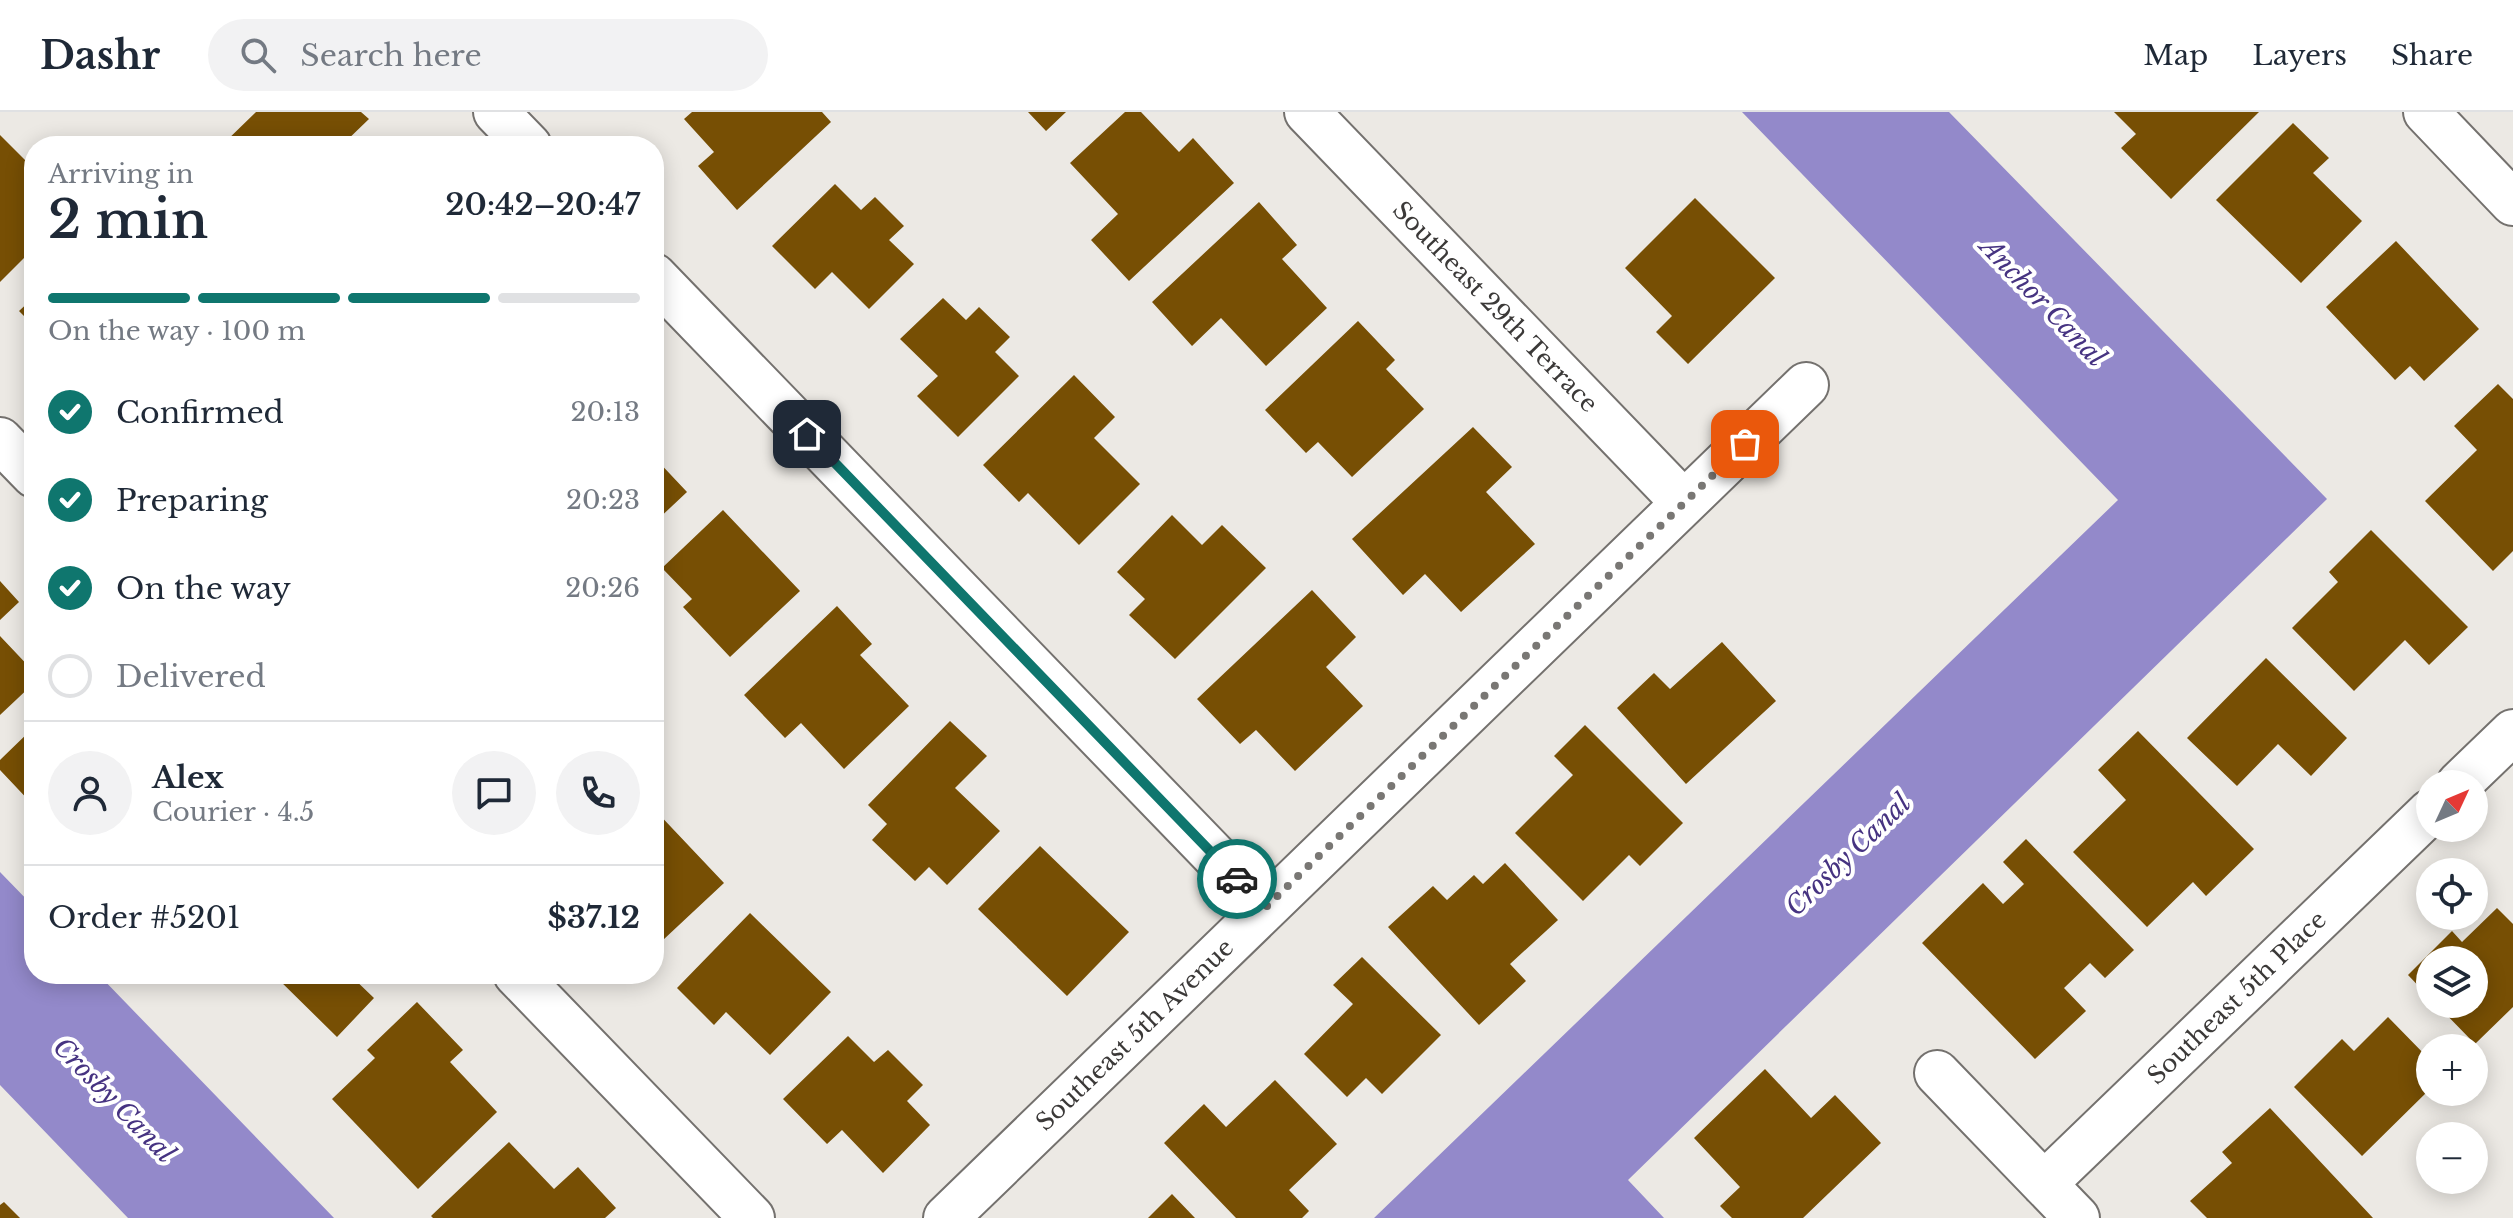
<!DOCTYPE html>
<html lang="en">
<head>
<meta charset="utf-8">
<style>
  :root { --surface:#fff; --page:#f2f2f3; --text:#1f2937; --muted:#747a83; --line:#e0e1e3; --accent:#0f766e }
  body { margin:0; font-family:"Libre Baskerville",serif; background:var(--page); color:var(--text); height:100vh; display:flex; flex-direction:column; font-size:30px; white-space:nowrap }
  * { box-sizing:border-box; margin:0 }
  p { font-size:26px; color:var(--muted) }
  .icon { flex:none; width:44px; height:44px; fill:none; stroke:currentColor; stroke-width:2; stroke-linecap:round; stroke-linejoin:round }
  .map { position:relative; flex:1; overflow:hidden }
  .drawer { position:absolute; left:24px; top:24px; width:640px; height:848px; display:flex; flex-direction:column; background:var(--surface); border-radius:32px; box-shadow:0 4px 20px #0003 }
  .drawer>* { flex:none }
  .needle { width:52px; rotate:46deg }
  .tools { position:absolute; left:2416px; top:658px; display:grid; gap:16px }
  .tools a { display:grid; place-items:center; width:72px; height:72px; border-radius:50%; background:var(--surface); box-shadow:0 4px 20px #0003; font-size:40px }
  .pin { position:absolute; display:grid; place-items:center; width:68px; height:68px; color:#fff; margin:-34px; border-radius:16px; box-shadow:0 4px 12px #0006 }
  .courier { position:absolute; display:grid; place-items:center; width:80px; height:80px; margin:-40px; border:6px solid #0f766e; border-radius:50%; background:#fff; color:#222; box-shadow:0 2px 10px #0007 }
  .headline em { font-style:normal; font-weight:600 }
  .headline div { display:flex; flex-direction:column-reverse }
  .headline { display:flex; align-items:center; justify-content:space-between; height:136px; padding:0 24px }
  h1 { font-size:52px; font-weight:600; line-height:60px }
  .bar { display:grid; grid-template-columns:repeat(4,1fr); gap:12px 8px; align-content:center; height:96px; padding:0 24px }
  .bar i { height:10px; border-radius:6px; background:var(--line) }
  .bar .current { background:var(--accent) }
  .bar p { grid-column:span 4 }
  .line { display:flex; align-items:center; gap:20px; padding:0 24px; border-top:2px solid var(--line) }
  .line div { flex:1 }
  .round { display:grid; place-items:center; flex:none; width:84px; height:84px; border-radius:42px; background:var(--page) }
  ol { padding:0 24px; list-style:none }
  li { display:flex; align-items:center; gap:24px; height:88px }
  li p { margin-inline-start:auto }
  li .icon { padding:8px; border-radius:50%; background:var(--accent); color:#fff; stroke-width:4 }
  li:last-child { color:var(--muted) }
  li i { width:44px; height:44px; border:4px solid var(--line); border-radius:50% }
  header { display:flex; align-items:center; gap:48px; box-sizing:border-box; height:112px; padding:0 40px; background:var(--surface); border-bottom:2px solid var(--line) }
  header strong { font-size:38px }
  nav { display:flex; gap:44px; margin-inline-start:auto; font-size:28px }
  .search { width:560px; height:72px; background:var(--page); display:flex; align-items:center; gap:20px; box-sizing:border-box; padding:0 28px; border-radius:44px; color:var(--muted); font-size:30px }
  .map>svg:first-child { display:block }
</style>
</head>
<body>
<header>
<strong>Dashr</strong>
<div class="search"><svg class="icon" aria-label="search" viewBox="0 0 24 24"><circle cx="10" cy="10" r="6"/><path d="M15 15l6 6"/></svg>Search here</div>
<nav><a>Map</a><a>Layers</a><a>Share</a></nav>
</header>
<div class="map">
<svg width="2513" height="1106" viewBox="0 0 2513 1106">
  <rect width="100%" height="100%" fill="#ece9e4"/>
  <path fill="#9389ca" d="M1742 0H1949L2327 387 1628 1068 1664 1106H1374L2118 388Z
    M0 760 34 795V862H98L334 1106H128L0 973Z"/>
  <path fill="#774f04" d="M256 0H361L369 7 341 34H221Z
    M692 0H822L831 10 737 98 698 54 714 40 684 7Z
    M1028 0H1066L1046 19Z
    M1125 0H1141L1179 40 1193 26 1234 71 1129 169 1091 128 1118 102 1070 51Z
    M2114 0H2259L2171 87 2121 36 2136 22Z
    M2293 11 2329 46 2313 61 2362 109 2301 171 2216 88Z
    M0 23 34 57V136L0 170Z
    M835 72 861 98 875 85 904 114 889 128 914 152 869 197 832 160 815 177 772 134Z
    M1695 86 1775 166 1688 252 1656 220 1672 204 1625 156Z
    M1259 90 1297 133 1282 147 1327 196 1266 254 1221 206 1192 234 1152 190Z
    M2396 129 2479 217 2424 269 2410 254 2395 268 2326 195Z
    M34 185V214L19 199Z
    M943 186 966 208 979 195 1010 225 995 240 1019 264 958 325 917 284 938 264 900 227Z
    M1358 209 1395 248 1386 257 1424 297 1352 365 1318 330 1306 341 1265 298Z
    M1074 263 1115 305 1094 326 1140 372 1079 433 1028 381 1019 390 983 353Z
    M2498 272 2513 287V439L2493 459 2425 389 2477 338 2454 314Z
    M1473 315 1512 355 1486 380 1535 432 1461 500 1425 462 1403 483 1352 427Z
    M654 345 687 380 654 411Z
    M723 398 800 479 730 545 683 495 692 487 662 456Z
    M1172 403 1202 433 1222 413 1266 456 1175 547 1129 503 1145 487 1117 460Z
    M2371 418 2468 515 2429 553 2405 528 2354 579 2292 516 2338 470 2329 460Z
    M0 469 19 490 0 508Z
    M1312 478 1356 525 1326 555 1363 594 1295 659 1256 618 1240 632 1197 587Z
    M837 494 872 532 860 543 909 594 844 657 801 611 785 626 744 583Z
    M0 524 34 560V571L0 603Z
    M1722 530 1776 589 1686 672 1617 596 1654 561 1670 577Z
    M2266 546 2347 626 2311 664 2278 632 2237 674 2187 626Z
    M950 609 987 644 955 676 1000 719 947 773 929 755 915 769 872 728 887 712 868 693Z
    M1585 613 1683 711 1640 754 1629 743 1583 789 1515 721 1573 663 1554 644Z
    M34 615V694L0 658V648Z
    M2138 619 2254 737 2206 784 2193 770 2147 815 2073 740 2126 688 2098 658Z
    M654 697 724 771 663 828 654 818Z
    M2026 727 2134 838 2105 866 2090 851 2064 876 2086 899 2035 947 1922 831 1983 771 2003 792 2024 772 2003 750Z
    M1040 734 1129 820 1067 884 978 797Z
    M1505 751 1558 808 1510 852 1526 869 1479 913 1388 815 1433 774 1447 788 1474 763 1483 772Z
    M2497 796 2513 812V895L2475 932 2436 892H2474V848H2430V886L2408 863 2452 819 2462 830Z
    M750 801 831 880 770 943 726 900 714 913 677 876Z
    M1362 845 1441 923 1382 982 1366 966 1347 985 1304 942 1353 892 1333 873Z
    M273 862H349L374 886 337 925Z
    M417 890 463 938 450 950 497 1000 418 1077 332 987 375 946 367 938Z
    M2388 905 2430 948V977L2362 1044 2294 975 2342 927 2354 939Z
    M848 924 874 950 888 938 923 973 907 989 930 1013 883 1061 842 1018 827 1032 783 987Z
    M1765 957 1811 1006 1835 983 1881 1031 1803 1106H1732L1720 1094 1740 1075 1694 1026Z
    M1275 968 1337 1032 1289 1078 1309 1099 1302 1106H1236L1164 1031 1204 992 1226 1015Z
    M2270 996 2373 1106H2207L2190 1089 2232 1051 2222 1040Z
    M509 1030 554 1077 578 1055 616 1096 605 1106H433L431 1104Z
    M1172 1082 1195 1106H1148Z
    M4 1090 20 1106H0V1093Z"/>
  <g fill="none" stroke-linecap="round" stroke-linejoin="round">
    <g stroke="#74716e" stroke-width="48">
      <path id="minor" d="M496 0 529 34
        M1307 0 1684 391
        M2426 0 2513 91
        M654 164 1265 796
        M0 328 34 363
        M2459 672 2513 620
        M516 862 752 1106
        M1937 961 2077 1106
        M2044 1072 2430 700
        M946 1106 1806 273"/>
    </g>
    <use href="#minor" stroke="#fff" stroke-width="44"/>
  </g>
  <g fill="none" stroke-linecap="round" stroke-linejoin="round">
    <path stroke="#797774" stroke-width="8" stroke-dasharray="0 14.4" d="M1237 767 1265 796 1745 332"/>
    <path stroke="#0f766e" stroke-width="10" d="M807 322 1237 767"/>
  </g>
  <g text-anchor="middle" stroke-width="8" stroke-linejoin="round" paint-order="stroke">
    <g font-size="24" fill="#3b3938" stroke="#fff">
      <text transform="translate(1495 195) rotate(46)" y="8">Southeast 29th Terrace</text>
      <text transform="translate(2237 886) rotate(-44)" y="8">Southeast 5th Place</text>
      <text transform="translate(1135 923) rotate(-44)" y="8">Southeast 5th Avenue</text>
    </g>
    <g font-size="26" font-style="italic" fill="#463381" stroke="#fff">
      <text transform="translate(2043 190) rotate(46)" y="9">Anchor Canal</text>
      <text transform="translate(1848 743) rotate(-44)" y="9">Crosby Canal</text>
      <text transform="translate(114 988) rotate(46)" y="9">Crosby Canal</text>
    </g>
  </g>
</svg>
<div class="tools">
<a><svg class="needle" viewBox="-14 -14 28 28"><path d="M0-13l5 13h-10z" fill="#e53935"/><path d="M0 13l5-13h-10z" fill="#747a83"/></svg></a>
<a><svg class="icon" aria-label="locate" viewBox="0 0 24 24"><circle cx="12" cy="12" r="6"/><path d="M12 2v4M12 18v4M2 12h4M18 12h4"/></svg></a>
<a><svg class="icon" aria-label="layers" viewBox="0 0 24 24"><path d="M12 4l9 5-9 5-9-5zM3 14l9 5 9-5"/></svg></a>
<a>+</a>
<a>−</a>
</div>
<div class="pin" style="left:1745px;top:332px;background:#ea580c"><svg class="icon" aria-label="bag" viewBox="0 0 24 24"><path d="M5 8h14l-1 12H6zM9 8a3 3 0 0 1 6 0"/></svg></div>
<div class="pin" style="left:807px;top:322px;background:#1f2937"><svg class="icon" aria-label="home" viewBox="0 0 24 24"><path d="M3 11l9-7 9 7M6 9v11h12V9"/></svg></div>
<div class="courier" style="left:1237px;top:767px"><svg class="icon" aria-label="car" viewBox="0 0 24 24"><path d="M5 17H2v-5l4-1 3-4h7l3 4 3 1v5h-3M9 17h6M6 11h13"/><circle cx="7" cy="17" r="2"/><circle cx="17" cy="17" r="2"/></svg></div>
<section class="drawer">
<div class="headline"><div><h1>2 min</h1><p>Arriving in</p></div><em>20:42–20:47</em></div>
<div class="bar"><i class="current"></i><i class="current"></i><i class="current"></i><i></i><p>On the way · 100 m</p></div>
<ol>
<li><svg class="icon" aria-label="check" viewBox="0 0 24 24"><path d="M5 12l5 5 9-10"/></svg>Confirmed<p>20:13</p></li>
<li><svg class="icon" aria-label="check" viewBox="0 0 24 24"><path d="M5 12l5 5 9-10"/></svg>Preparing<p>20:23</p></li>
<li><svg class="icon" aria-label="check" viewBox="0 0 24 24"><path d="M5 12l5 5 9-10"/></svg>On the way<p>20:26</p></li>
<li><i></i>Delivered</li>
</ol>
<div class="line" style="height:144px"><a class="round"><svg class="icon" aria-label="person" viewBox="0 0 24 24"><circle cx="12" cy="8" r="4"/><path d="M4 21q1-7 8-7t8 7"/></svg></a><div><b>Alex</b><p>Courier · 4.5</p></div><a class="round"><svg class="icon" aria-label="chat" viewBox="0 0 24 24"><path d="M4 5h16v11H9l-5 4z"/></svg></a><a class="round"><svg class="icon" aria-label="phone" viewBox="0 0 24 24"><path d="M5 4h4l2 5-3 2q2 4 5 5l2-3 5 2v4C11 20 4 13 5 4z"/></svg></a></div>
<div class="line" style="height:104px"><div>Order #5201</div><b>$37.12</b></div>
</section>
</div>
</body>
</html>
